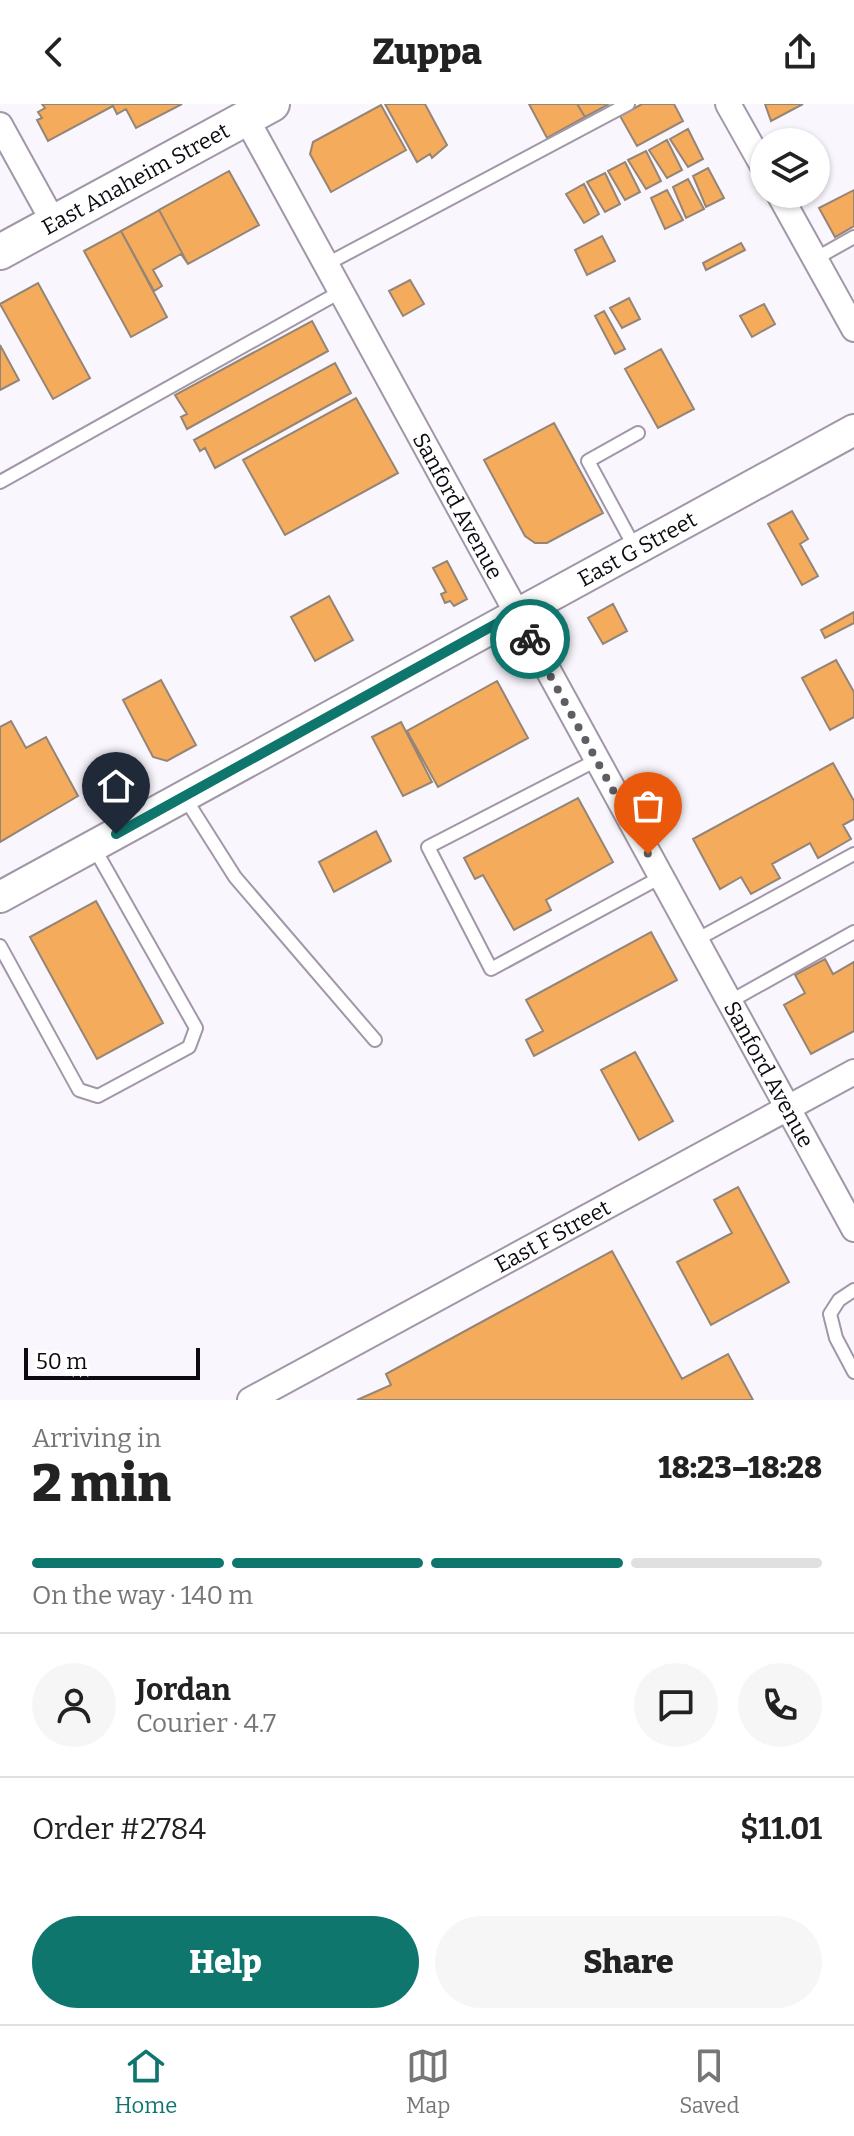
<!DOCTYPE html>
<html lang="en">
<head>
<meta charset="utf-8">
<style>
  :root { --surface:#fff; --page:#f6f6f6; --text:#222; --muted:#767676; --line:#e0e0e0; --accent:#0f766e }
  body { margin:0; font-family:Bitter,serif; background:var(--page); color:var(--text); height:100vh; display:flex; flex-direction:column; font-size:30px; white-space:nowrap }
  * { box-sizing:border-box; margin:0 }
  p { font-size:26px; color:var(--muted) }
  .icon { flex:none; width:44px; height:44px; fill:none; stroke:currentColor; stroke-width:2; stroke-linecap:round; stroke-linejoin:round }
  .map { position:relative; height:1296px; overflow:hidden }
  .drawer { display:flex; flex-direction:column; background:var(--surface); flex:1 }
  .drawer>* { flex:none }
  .buttons { position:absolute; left:750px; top:24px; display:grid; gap:16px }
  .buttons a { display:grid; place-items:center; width:80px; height:80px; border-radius:50%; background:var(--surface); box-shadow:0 2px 6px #0004; font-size:40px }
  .scale { position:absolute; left:24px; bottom:20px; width:176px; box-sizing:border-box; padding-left:8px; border:4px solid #0d0a10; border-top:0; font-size:22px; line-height:28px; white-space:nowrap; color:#0d0a10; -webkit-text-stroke:6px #fff; paint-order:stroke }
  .pin { position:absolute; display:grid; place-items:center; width:68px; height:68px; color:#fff; margin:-82px -34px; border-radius:50% 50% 50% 0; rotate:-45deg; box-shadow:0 0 8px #0007 }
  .pin .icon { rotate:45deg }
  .courier { position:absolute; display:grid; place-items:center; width:80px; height:80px; margin:-40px; border:6px solid #0f766e; border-radius:50%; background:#fff; color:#222; box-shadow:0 2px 10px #0007 }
  .overview em { font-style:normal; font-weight:800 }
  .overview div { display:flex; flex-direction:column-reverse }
  .overview { display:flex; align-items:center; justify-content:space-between; height:136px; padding:0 32px }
  h1 { font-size:52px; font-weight:800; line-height:60px }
  .bar { display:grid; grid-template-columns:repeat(4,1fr); gap:12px 8px; align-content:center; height:96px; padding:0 32px }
  .bar i { height:10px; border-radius:6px; background:var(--line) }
  .bar .current { background:var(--accent) }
  .bar p { grid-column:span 4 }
  .line { display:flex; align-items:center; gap:20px; padding:0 32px; border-top:2px solid var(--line) }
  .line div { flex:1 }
  .round { display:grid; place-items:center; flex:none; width:84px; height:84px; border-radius:42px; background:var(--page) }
  .button { display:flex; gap:16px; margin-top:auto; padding:16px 32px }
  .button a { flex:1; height:92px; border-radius:48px; background:var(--accent); color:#fff; font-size:32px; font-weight:800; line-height:92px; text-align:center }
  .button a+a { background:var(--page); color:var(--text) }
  header { display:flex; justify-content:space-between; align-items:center; height:104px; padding:0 32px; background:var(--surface); font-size:36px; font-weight:800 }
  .dock { display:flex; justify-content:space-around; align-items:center; height:112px; border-top:2px solid var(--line); background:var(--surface); font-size:22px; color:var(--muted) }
  .dock a { display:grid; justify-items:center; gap:4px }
  .dock .current { color:var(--accent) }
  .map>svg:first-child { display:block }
</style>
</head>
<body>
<header><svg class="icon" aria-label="back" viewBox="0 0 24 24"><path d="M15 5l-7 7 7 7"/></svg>Zuppa<svg class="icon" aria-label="share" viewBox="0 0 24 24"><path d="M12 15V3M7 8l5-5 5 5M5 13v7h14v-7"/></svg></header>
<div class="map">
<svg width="854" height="1296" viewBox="0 0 854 1296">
  <rect width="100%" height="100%" fill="#faf6fd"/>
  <path fill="#f4ab5c" stroke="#948577" stroke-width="2" d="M42 0H112L113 2 48 37 37 16 42 14 38 8 45 4Z
    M112 0H182L136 24 126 5 117 10Z
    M385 0H425L447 41 432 54 430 50 417 58Z
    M529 0H577L585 13 547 34Z
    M577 0H609L585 13Z
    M642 0H674L683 17 637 42 620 12Z
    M765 0H803L771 17Z
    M381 1 406 46 331 88 310 50 313 38Z
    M688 25 703 55 688 63 670 35Z
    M667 36 682 66 667 74 649 46Z
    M646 47 661 77 646 85 628 56Z
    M625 58 640 88 625 96 608 67Z
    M708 64 724 94 706 103 693 72Z
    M229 67 259 121 188 160 159 106Z
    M605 69 620 100 605 108 587 78Z
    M688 75 704 105 686 114 673 83Z
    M584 80 599 110 584 119 566 90Z
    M667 86 683 116 665 125 651 94Z
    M854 86V122L835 133 819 104Z
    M159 106 188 160 181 150 153 166 162 182 154 187 121 127Z
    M121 127 167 213 131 233 84 147Z
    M602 132 615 157 587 171 575 146Z
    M741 139 745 146 706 166 703 159Z
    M410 176 424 200 403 212 389 187Z
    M38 179 90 274 53 295 0 200Z
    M629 194 640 215 622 224 610 204Z
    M764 200 775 220 752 233 740 212Z
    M604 207 625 245 615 250 595 212Z
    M312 217 328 247 187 325 181 313 187 310 175 291Z
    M0 241 19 276 0 286Z
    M661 245 694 305 658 324 625 265Z
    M335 259 351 289 215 364 205 344 200 347 194 336Z
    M356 294 398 369 285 431 243 356Z
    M554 319 603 409 547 439H535L525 432 484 356Z
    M792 407 808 435 800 440 818 472 802 481 768 420Z
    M447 457 467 495 454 502 450 497 445 499 441 490 446 488 433 464Z
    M329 492 353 536 315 557 291 513Z
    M613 500 627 527 603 540 588 514Z
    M854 508V519L825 534 821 526Z
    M836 556 854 588V613L830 626 802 574Z
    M161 576 196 641 167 657 153 653 123 596Z
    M497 577 528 634 438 683 407 627Z
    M11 617 26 644 46 633 78 692 0 738V623Z
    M401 618 432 678 403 692 372 633Z
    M833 659 854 697V715L843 721 851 735 818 754 810 739 772 760 780 774 751 790 741 773 720 785 693 735Z
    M578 694 613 758 546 796 551 806 514 826 483 771 475 775 464 754Z
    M376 727 391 757 334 788 319 758Z
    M96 797 163 919 97 955 30 833Z
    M651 828 677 876 534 952 526 936 543 927 526 896Z
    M825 855 833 870 854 858V927L811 950 784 901 805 889 795 871Z
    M635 948 673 1017 639 1036 601 966Z
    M738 1083 789 1178 711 1221 677 1158 732 1129 714 1096Z
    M612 1147 682 1275 728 1250 753 1296H357L391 1281 386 1270Z"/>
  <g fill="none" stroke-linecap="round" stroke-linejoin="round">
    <g stroke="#a197a9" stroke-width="16">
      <path id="service" d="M815 155 854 133
        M325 161 628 0
        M0 378 340 188
        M635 444 588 357 638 329
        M597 656 428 743 491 865 661 773
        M185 694 235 773 375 936
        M696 836 854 750
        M0 842 79 986 98 992 189 943 196 924 93 742
        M729 898 854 828
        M854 1186 839 1196 830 1210 836 1234 854 1268"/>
    </g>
    <g stroke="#a197a9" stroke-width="28">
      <g id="minor">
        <path d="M728 0 764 64"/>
        <path id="s1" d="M246 14 854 1125"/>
        <path d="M0 21 54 119"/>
        <path d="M779 90 854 225"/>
        <path id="s2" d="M250 1296 854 968"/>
      </g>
    </g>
    <g stroke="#a197a9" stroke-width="34">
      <g id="tertiary">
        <path id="s3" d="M0 793 854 326"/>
      </g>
    </g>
    <g stroke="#a197a9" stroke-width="38">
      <g id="secondary">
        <path id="s4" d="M0 148 272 0"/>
      </g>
    </g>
    <use href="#service" stroke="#fff" stroke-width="12"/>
    <use href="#minor" stroke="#fff" stroke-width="24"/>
    <use href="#tertiary" stroke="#fff" stroke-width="30"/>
    <use href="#secondary" stroke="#fff" stroke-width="34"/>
  </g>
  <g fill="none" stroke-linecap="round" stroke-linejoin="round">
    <path stroke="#605d63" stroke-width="8" stroke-dasharray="0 14.4" d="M530 535 648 750"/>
    <path stroke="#0f766e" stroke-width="10" d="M116 730 516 509 530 535"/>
  </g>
  <g text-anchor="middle" stroke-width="6" stroke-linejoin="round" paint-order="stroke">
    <g font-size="22" fill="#0d0a10" stroke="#fff">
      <text dy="8" stroke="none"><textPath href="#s4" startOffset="154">East Anaheim Street</textPath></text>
      <text dy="8" stroke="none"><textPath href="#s1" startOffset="442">Sanford Avenue</textPath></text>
      <text dy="8" stroke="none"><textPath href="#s3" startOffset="726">East G Street</textPath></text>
      <text dy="8" stroke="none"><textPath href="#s1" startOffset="1090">Sanford Avenue</textPath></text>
      <text dy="8" stroke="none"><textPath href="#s2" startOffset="344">East F Street</textPath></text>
    </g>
  </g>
</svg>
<div class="buttons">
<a><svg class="icon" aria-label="layers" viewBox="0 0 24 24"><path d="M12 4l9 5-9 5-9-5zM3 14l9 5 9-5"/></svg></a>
</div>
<div class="scale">50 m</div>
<div class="pin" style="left:648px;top:750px;background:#ea580c"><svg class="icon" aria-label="bag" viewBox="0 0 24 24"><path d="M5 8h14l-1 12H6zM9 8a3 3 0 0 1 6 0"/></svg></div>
<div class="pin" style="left:116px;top:730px;background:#1f2937"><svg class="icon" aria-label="home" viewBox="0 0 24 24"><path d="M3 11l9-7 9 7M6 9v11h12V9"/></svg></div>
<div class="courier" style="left:530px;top:535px"><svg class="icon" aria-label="bike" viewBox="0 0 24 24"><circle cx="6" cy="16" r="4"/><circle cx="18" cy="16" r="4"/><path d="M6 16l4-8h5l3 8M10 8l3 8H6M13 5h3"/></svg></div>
</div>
<section class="drawer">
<div class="overview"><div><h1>2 min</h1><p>Arriving in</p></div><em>18:23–18:28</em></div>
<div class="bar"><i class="current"></i><i class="current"></i><i class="current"></i><i></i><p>On the way · 140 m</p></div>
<div class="line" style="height:144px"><a class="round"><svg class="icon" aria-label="person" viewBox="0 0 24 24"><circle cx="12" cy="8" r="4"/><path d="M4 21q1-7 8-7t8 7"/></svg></a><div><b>Jordan</b><p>Courier · 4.7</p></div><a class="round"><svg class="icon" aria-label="chat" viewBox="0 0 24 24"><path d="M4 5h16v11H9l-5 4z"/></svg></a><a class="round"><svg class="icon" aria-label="phone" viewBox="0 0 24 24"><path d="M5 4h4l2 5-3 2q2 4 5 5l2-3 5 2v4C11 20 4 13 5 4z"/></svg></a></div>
<div class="line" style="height:104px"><div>Order #2784</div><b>$11.01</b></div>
<div class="button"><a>Help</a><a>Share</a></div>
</section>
<nav class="dock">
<a class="current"><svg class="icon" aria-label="home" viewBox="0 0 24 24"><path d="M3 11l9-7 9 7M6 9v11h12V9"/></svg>Home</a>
<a><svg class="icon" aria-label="map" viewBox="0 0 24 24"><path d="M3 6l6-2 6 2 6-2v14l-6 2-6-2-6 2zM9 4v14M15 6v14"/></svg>Map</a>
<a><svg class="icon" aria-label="saved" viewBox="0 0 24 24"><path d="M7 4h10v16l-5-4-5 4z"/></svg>Saved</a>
</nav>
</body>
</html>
